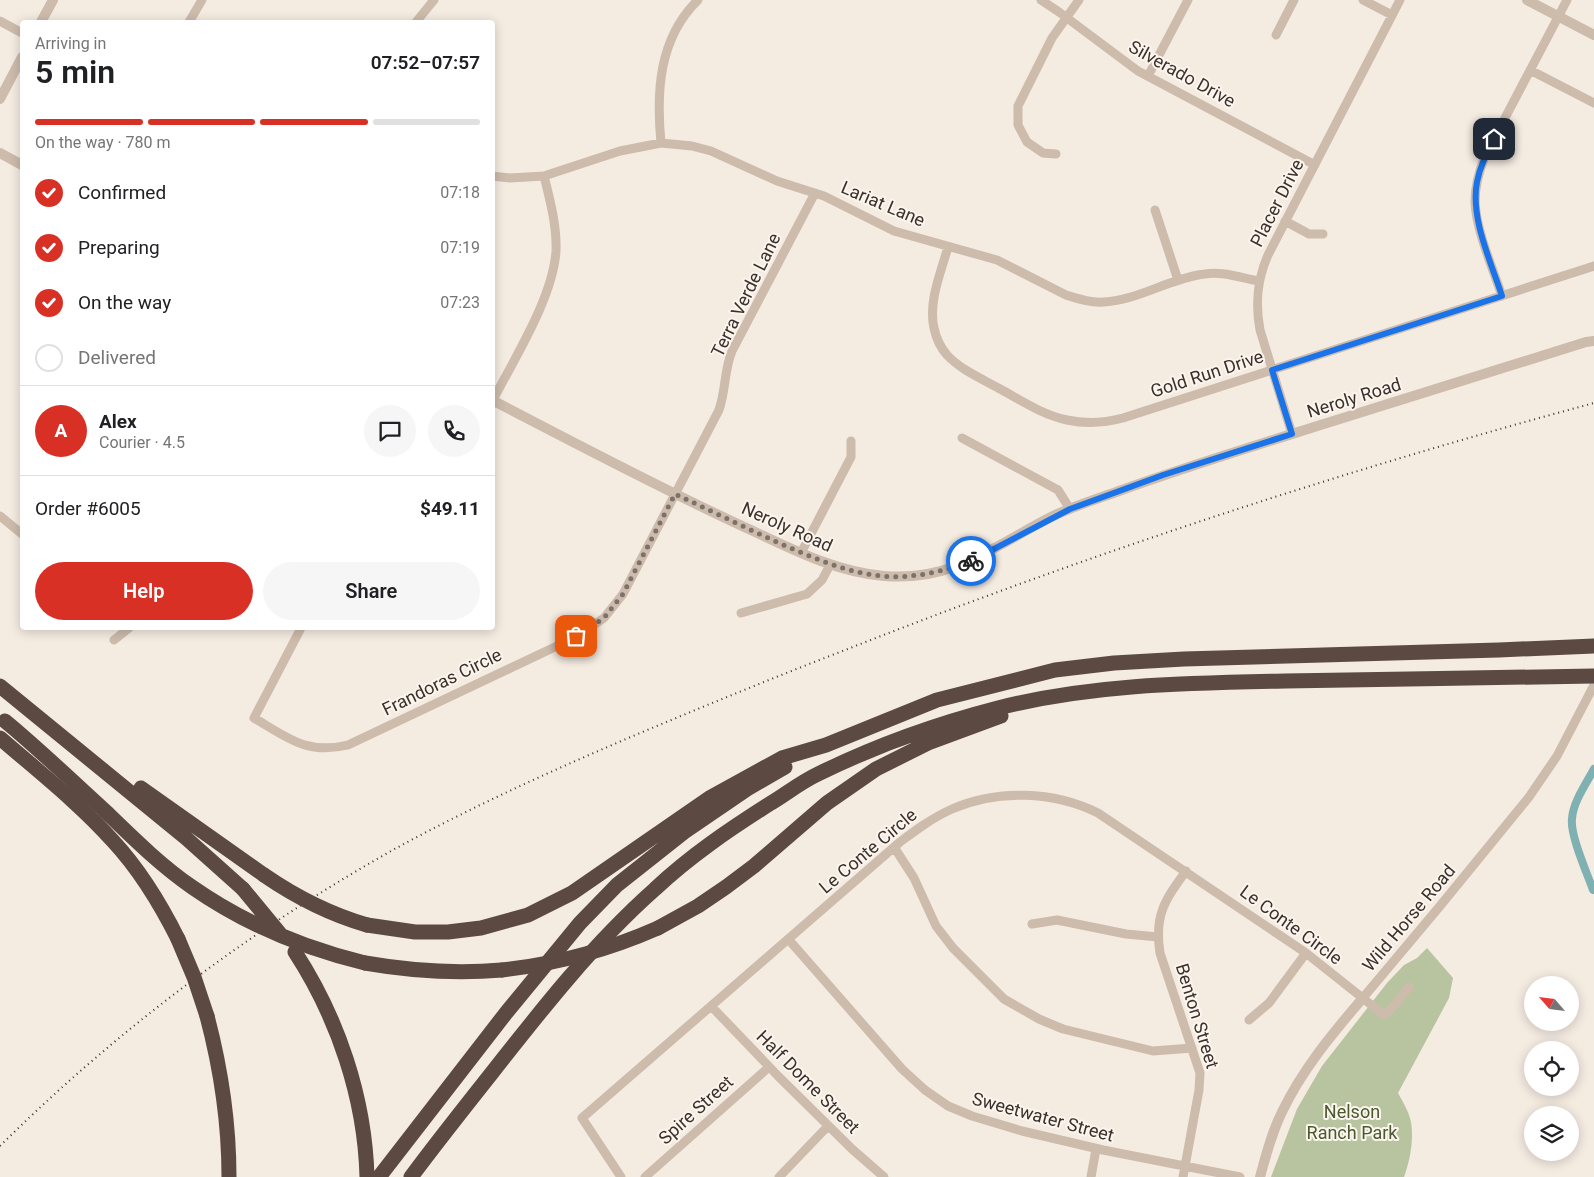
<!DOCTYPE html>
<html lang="en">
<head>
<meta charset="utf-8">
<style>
  :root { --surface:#fff; --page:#f6f6f6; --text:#202124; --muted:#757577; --line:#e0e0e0; --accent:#d93025 }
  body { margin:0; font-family:Roboto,sans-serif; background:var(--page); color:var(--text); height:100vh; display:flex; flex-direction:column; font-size:19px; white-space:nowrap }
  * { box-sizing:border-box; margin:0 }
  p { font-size:16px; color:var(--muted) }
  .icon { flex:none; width:28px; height:28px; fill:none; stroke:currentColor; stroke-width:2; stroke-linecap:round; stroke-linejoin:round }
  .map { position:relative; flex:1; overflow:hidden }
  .sheet { position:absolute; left:20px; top:20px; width:475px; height:610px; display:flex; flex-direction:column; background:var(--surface); border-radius:5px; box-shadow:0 2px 12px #0003 }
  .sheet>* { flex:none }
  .needle { width:32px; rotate:298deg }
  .controls { position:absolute; left:1524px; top:976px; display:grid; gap:10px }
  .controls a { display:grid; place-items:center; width:55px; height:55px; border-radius:50%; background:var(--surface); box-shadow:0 2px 12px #0003; font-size:25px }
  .pin { position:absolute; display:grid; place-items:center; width:42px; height:42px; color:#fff; margin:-21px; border-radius:10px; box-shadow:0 2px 8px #0006 }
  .courier { position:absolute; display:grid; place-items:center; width:50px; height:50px; margin:-25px; border:4px solid #1a73e8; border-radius:50%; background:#fff; color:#222; box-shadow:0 1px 6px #0007 }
  .head em { font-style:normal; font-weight:600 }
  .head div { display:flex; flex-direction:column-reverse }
  .head { display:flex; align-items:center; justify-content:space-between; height:85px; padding:0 15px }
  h1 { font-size:32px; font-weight:600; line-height:38px }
  .bar { display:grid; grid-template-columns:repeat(4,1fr); gap:8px 5px; align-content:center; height:60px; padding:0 15px }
  .bar i { height:6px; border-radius:4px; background:var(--line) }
  .bar .current { background:var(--accent) }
  .bar p { grid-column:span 4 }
  .line { display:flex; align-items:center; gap:12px; padding:0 15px; border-top:1px solid var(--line) }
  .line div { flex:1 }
  .round { display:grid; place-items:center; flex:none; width:52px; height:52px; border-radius:26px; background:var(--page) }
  ol { padding:0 15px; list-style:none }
  li { display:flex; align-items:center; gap:15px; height:55px }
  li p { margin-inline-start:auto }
  li .icon { padding:5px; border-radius:50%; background:var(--accent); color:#fff; stroke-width:4 }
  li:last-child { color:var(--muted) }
  li i { width:28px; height:28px; border:2px solid var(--line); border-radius:50% }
  .primary-button { display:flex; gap:10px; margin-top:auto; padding:10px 15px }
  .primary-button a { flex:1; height:58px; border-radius:30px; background:var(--accent); color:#fff; font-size:20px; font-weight:600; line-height:58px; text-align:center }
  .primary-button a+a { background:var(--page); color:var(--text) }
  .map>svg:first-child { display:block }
</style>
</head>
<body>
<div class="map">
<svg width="1594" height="1177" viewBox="0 0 1594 1177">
  <rect width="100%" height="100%" fill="#f4ebe1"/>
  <path fill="#b8c4a0" d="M1427 948 1453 978 1449 998 1398 1093C1403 1102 1409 1112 1411 1122 1414 1139 1410 1161 1404 1177H1271L1297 1109 1322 1066 1387 983 1404 965 1417 958Z"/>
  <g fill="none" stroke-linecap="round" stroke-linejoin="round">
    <path stroke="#7fb0b2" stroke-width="8" d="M1593 890C1587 873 1570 835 1572 819 1573 802 1586 784 1594 769"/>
    <path stroke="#cdbbac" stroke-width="9" d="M1041 0 1059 12 1138 71 1315 165
      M1363 0 1392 15
      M0 21 22 33
      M189 22 202 0
      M416 22 434 0
      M1276 35 1294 0
      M1530 70 1594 103
      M1148 76 1188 0
      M661 143C656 91 659 38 698 0
      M1056 154 1043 153 1027 142 1018 125V106L1052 38 1079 0
      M492 176 510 178 544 176 620 151 661 143 692 146 711 151 777 181 824 196 894 231 997 260 1066 295C1079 299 1091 303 1104 302 1139 300 1170 278 1205 274 1223 271 1241 278 1258 281
      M1155 210 1178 280
      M1285 221 1309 234H1323
      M948 247C941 272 928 302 934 328 936 338 941 348 947 355 962 371 983 379 1002 390 1022 401 1043 415 1067 420 1086 424 1104 423 1123 418L1594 266
      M1502 296C1493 269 1476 230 1475 202 1475 186 1479 171 1485 156L1567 0
      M492 402C514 359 553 298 556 251 557 226 550 200 544 176
      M1292 434 1260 330C1255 303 1257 280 1268 255L1400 0
      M962 438 1058 490 1070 509
      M0 516 22 534
      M801 553 851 457V441
      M741 613 807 594 822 580 830 565
      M301 628 254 718C288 738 307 755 348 745L576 637 604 618 623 594 719 410C726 390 724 370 732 351L815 193
      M114 640 129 628
      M894 847 914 878 936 926 953 948 1004 999 1039 1019 1063 1029 1153 1051 1192 1048
      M1032 924 1057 920 1126 934 1158 937
      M789 940 902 1069 925 1090 948 1106 972 1116 1022 1131 1103 1150 1240 1177
      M1362 999 1440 906 1529 797 1557 756 1594 685
      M712 1007 778 1076 852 1149 884 1177
      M1249 1020 1269 1003 1306 953
      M621 1177 582 1118 900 842C916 830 932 818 952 809 997 789 1054 791 1098 813L1306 953 1384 1015 1392 1008 1409 987
      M645 1177 769 1067
      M779 1177 828 1126
      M1091 1177 1096 1149
      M1183 1177 1199 1090 1200 1073 1160 953C1154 915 1165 900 1186 871"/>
    <path stroke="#cdbbac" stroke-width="10" d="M1527 0 1594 35
      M41 22 53 0
      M0 99 22 57
      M0 153 22 165
      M492 400C575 443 656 486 740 525 786 546 833 572 884 576 954 582 995 545 1053 516 1074 506 1097 499 1119 491 1188 466 1257 445 1327 423 1413 396 1499 369 1586 342L1594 341
      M1260 1177C1266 1155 1272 1132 1282 1112 1302 1070 1332 1034 1362 999"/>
    <path stroke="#5c4a42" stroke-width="15" d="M0 686 186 838 243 889
      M0 738C38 771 79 803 113 841 140 870 160 903 178 939
      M141 788 264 875
      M367 925 415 932H448L481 928 528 915 572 893 711 797 782 758 826 745 937 700 1055 670 1114 663 1184 659 1499 650 1594 646
      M658 928 698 906 726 887 754 866 827 803 876 769 928 743 1001 716
      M295 952C338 1018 365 1098 367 1177
      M365 963C411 971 456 974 502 970
      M207 1016C221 1069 229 1122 229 1177
      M379 1177 506 1013 580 923 617 885 684 832 747 789 785 767
      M411 1177C437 1142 464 1108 491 1074 542 1009 593 944 655 889 690 856 730 829 771 803 786 794 801 782 818 774 875 746 936 724 998 708 1092 684 1188 683 1285 681 1388 679 1491 678 1594 676"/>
    <path stroke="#3b302b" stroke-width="2" stroke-dasharray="1 4" stroke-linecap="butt" d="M0 1146C117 1030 248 932 391 851 469 808 551 771 633 736 702 707 770 679 840 652 1086 555 1338 472 1594 403"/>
    <path stroke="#5c4a42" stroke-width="15" d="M5 721C39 749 71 780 104 810 132 837 160 865 192 887 245 924 303 948 365 963
      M264 875C296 897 329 914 367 925
      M243 889 281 935
      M178 939 194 977 207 1016
      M502 970C557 964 608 950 658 928"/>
  </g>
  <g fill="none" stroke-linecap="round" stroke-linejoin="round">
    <path stroke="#7c716b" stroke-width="5" stroke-dasharray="0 9" d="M576 636 604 618 623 594 675 494C709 510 744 527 779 543 812 557 844 572 881 576 911 579 942 572 971 561"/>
    <path stroke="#1a73e8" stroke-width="6" d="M971 561 1070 509 1163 475 1292 434 1272 370 1502 296C1491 262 1470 218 1477 182 1480 166 1487 153 1494 139"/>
  </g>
  <g text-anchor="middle" stroke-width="4" stroke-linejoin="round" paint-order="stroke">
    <g font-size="18" fill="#3b302b" stroke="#fbf5ee">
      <text transform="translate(1182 74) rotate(29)" y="6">Silverado Drive</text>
      <text transform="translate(1277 203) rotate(-63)" y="6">Placer Drive</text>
      <text transform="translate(883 204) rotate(23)" y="6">Lariat Lane</text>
      <text transform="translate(746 295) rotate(-64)" y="6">Terra Verde Lane</text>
      <text transform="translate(1207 374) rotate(-18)" y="6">Gold Run Drive</text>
      <text transform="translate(1354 398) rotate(-17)" y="6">Neroly Road</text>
      <text transform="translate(787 527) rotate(24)" y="6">Neroly Road</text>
      <text transform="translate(442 682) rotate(-26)" y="6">Frandoras Circle</text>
      <text transform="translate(868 851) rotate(-40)" y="6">Le Conte Circle</text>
      <text transform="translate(1409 918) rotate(-50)" y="6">Wild Horse Road</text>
      <text transform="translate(1291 925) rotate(36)" y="6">Le Conte Circle</text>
      <text transform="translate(1197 1016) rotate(73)" y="6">Benton Street</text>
      <text transform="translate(808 1082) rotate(45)" y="6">Half Dome Street</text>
      <text transform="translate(696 1110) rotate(-42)" y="6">Spire Street</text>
      <text transform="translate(1043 1117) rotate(15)" y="6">Sweetwater Street</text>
    </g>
    <g font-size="18" fill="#4a5a2e" stroke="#fbf5ee">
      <text x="1352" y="1118">Nelson<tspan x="1352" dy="21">Ranch Park</tspan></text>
    </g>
  </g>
</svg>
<div class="controls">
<a><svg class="needle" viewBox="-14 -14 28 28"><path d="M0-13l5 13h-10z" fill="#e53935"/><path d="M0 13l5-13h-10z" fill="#757577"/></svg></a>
<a><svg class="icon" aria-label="locate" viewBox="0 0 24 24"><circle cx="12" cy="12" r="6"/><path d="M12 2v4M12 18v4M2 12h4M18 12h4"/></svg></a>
<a><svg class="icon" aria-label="layers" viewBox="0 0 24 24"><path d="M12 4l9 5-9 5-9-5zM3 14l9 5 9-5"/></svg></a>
</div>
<div class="pin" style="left:576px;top:636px;background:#ea580c"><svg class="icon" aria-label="bag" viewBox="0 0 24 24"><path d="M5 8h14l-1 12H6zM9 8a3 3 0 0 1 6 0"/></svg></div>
<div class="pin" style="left:1494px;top:139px;background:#1f2937"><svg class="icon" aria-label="home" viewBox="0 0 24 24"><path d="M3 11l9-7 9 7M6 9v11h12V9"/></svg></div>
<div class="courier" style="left:971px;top:561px"><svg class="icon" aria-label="bike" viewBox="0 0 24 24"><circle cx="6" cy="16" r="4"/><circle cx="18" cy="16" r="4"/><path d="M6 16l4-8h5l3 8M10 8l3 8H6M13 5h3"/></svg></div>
<section class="sheet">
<div class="head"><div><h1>5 min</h1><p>Arriving in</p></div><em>07:52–07:57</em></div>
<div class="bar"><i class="current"></i><i class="current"></i><i class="current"></i><i></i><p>On the way · 780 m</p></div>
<ol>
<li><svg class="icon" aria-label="check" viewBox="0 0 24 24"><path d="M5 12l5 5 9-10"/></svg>Confirmed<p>07:18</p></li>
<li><svg class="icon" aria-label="check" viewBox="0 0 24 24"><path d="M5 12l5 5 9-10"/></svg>Preparing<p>07:19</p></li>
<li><svg class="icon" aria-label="check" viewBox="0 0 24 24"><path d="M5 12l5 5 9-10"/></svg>On the way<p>07:23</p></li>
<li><i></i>Delivered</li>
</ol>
<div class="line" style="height:90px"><b class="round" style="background:var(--accent);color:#fff">A</b><div><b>Alex</b><p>Courier · 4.5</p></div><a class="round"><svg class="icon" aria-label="chat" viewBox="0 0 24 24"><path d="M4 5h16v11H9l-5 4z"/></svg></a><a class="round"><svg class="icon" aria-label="phone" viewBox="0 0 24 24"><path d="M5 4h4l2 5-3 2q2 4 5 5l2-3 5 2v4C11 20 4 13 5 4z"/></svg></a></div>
<div class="line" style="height:65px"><div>Order #6005</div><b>$49.11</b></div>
<div class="primary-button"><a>Help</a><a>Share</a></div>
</section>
</div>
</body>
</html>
